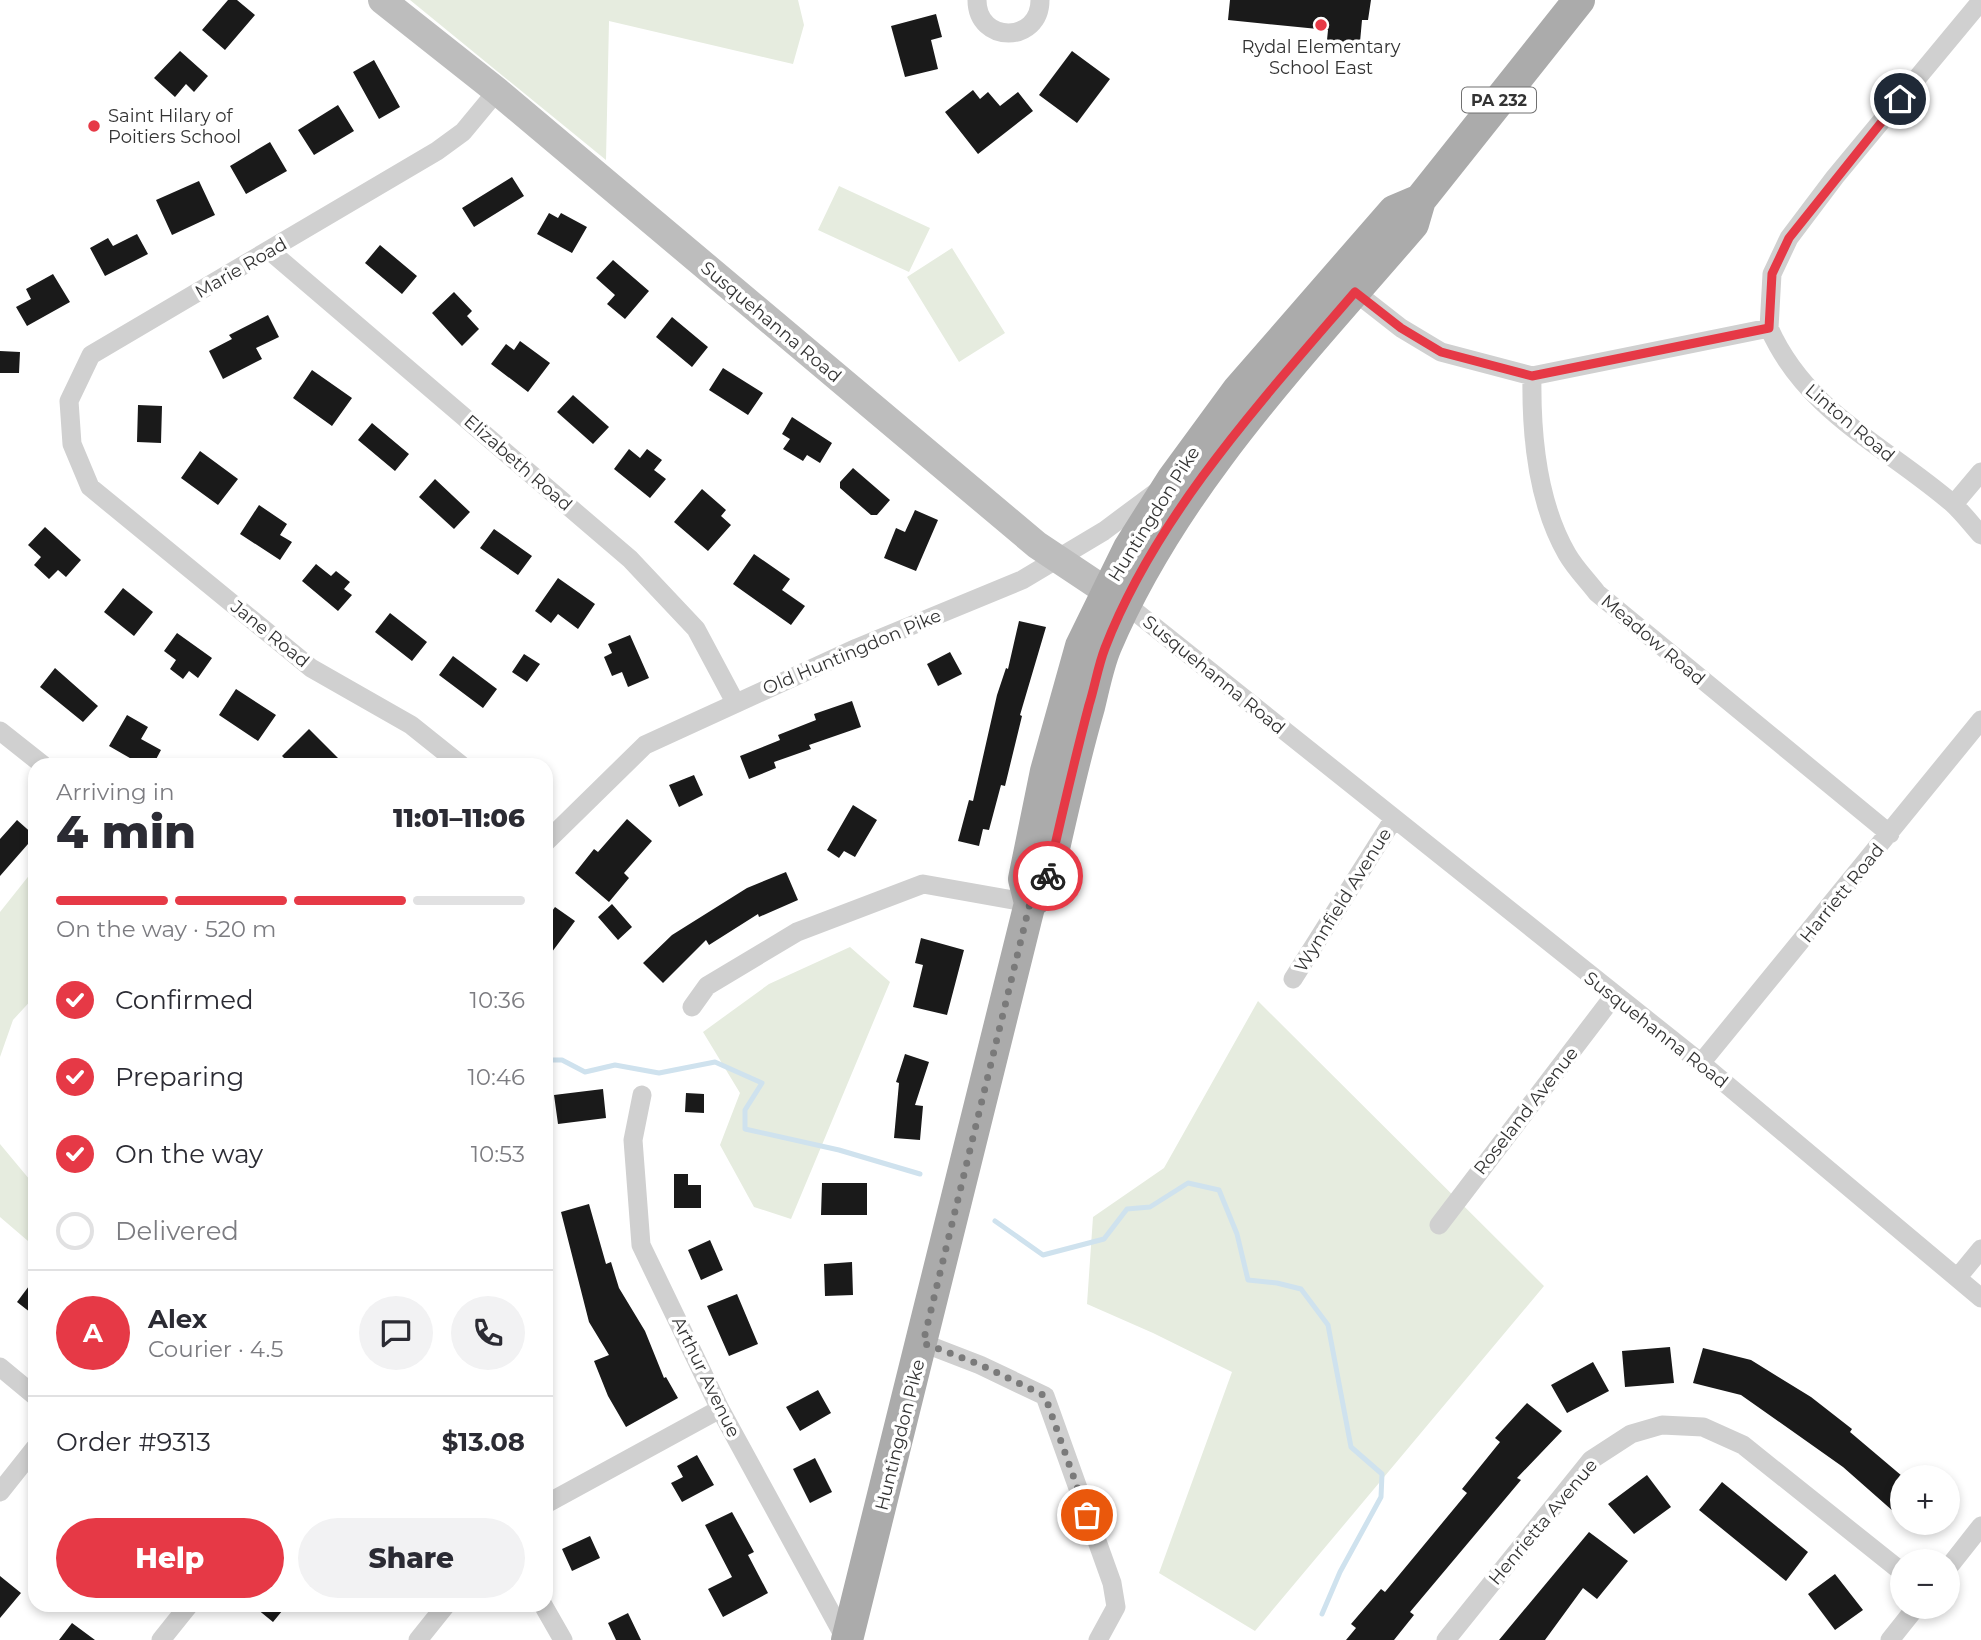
<!DOCTYPE html>
<html lang="en">
<head>
<meta charset="utf-8">
<style>
  :root { --surface:#fff; --page:#f2f2f3; --text:#2b2b33; --muted:#7c7c81; --line:#e1e1e2; --accent:#e63946 }
  body { margin:0; font-family:Montserrat,sans-serif; background:var(--page); color:var(--text); height:100vh; display:flex; flex-direction:column; font-size:26px; white-space:nowrap }
  * { box-sizing:border-box; margin:0 }
  p { font-size:23px; color:var(--muted) }
  .icon { flex:none; width:38px; height:38px; fill:none; stroke:currentColor; stroke-width:2; stroke-linecap:round; stroke-linejoin:round }
  .map { position:relative; flex:1; overflow:hidden }
  .sheet { position:absolute; left:28px; top:758px; width:525px; height:854px; display:flex; flex-direction:column; background:var(--surface); border-radius:21px; box-shadow:0 4px 10px #0003 }
  .sheet>* { flex:none }
  .controls { position:absolute; left:1890px; top:1465px; display:grid; gap:14px }
  .controls a { display:grid; place-items:center; width:70px; height:70px; border-radius:50%; background:var(--surface); box-shadow:0 4px 10px #0003; font-size:35px }
  .pin { position:absolute; display:grid; place-items:center; width:60px; height:60px; color:#fff; margin:-30px; border:4px solid #fff; border-radius:50%; box-shadow:0 2px 7px #0007 }
  .courier { position:absolute; display:grid; place-items:center; width:70px; height:70px; margin:-35px; border:5px solid #e63946; border-radius:50%; background:#fff; color:#222; box-shadow:0 2px 9px #0007 }
  .headline em { font-style:normal; font-weight:800 }
  .headline div { display:flex; flex-direction:column-reverse }
  .headline { display:flex; align-items:center; justify-content:space-between; height:119px; padding:0 28px }
  h1 { font-size:46px; font-weight:800; line-height:52px }
  .bar { display:grid; grid-template-columns:repeat(4,1fr); gap:10px 7px; align-content:center; height:84px; padding:0 28px }
  .bar i { height:9px; border-radius:5px; background:var(--line) }
  .bar .active { background:var(--accent) }
  .bar p { grid-column:span 4 }
  .line { display:flex; align-items:center; gap:18px; padding:0 28px; border-top:2px solid var(--line) }
  .line div { flex:1 }
  .round { display:grid; place-items:center; flex:none; width:74px; height:74px; border-radius:37px; background:var(--page) }
  ol { padding:0 28px; list-style:none }
  li { display:flex; align-items:center; gap:21px; height:77px }
  li p { margin-inline-start:auto }
  li .icon { padding:7px; border-radius:50%; background:var(--accent); color:#fff; stroke-width:4 }
  li:last-child { color:var(--muted) }
  li i { width:38px; height:38px; border:4px solid var(--line); border-radius:50% }
  .primary-button { display:flex; gap:14px; margin-top:auto; padding:14px 28px }
  .primary-button a { flex:1; height:80px; border-radius:42px; background:var(--accent); color:#fff; font-size:28px; font-weight:800; line-height:80px; text-align:center }
  .primary-button a+a { background:var(--page); color:var(--text) }
  .map>svg:first-child { display:block }
</style>
</head>
<body>
<div class="map">
<svg width="1981" height="1640" viewBox="0 0 1981 1640">
  <rect width="100%" height="100%" fill="#fff"/>
  <path fill="#e6ecdf" d="M410 0H798L804 25 793 64 609 21 606 160Z
    M839 186 930 228 909 272 818 230Z
    M952 248 1005 333 959 362 907 277Z
    M35 868V996L13 1020 0 1057V912Z
    M850 947 890 982 791 1219 754 1207 720 1145 740 1093 703 1032 769 984Z
    M1258 1001 1544 1286 1255 1631 1159 1573 1232 1372 1153 1333 1087 1304 1093 1217 1164 1168Z
    M0 1144 35 1186V1247L0 1217Z"/>
  <g fill="none" stroke-linecap="round" stroke-linejoin="round">
    <path stroke="#cfe2ee" stroke-width="5" d="M546 1060H562L585 1072 615 1065 659 1073 715 1062 762 1083 745 1110V1129L839 1150 920 1174
      M995 1221 1043 1255 1104 1239 1127 1209 1150 1207 1188 1183 1219 1190 1237 1234 1248 1280 1277 1283 1301 1289 1328 1325 1351 1447 1382 1474 1381 1497 1340 1572 1322 1614"/>
  </g>
  <path fill="#1a1a1a" d="M228 0H237L255 15 225 50 202 30Z
    M1230 0H1371L1368 20H1362L1359 53 1326 50 1328 30 1228 20Z
    M936 14 942 37 931 40 938 69 905 77 891 26Z
    M180 51 208 76 194 92 186 84 175 97 154 78Z
    M1072 51 1110 79 1077 123 1039 95Z
    M374 60 400 107 379 119 353 72Z
    M973 90 980 99 988 92 1000 106 1018 92 1033 111 978 154 945 112Z
    M338 105 354 131 314 155 298 130Z
    M270 142 287 171 246 194 230 166Z
    M512 177 524 196 474 227 462 208Z
    M199 181 215 215 172 235 156 200Z
    M549 213 558 218 561 213 587 227 572 253 537 234Z
    M137 234 148 254 105 276 90 248 108 238 113 246Z
    M380 245 417 276 402 294 365 263Z
    M613 260 649 291 625 319 607 304 615 295 596 278Z
    M53 274 70 302 27 326 16 307 31 299 26 289Z
    M454 292 472 311 467 316 479 329 462 346 432 313Z
    M268 315 279 337 256 348 262 359 223 379 209 351 232 339 229 335Z
    M672 317 708 347 692 367 656 337Z
    M520 341 550 363 528 392 491 364 506 344 514 350Z
    M0 351 20 352 19 373H0Z
    M723 368 763 393 748 415 709 390Z
    M312 370 352 398 332 426 293 398Z
    M573 395 609 427 593 444 557 412Z
    M138 405 162 406 161 443 137 442Z
    M792 417 832 443 820 463 807 455 803 461 783 449 790 439 782 434Z
    M372 423 409 454 395 471 358 440Z
    M629 449 640 458 647 449 662 460 654 470 666 479 650 498 614 469Z
    M200 451 238 479 218 505 181 478Z
    M853 468 890 500 877 515H871L840 488V482Z
    M435 479 470 512 454 529 419 497Z
    M702 489 726 510 721 516 731 525 708 551 674 522Z
    M259 505 287 524 280 535 292 542 280 560 240 534Z
    M915 510 938 520 916 571 884 558 896 528 905 532Z
    M45 527 81 560 66 577 58 570 49 579 34 565 41 557 28 545Z
    M494 529 532 556 518 575 480 548Z
    M754 554 790 579 782 590 805 606 791 625 733 584Z
    M316 564 331 576 336 571 350 582 344 589 352 595 338 611 302 581Z
    M558 578 595 604 578 629 558 614 551 623 535 611Z
    M123 588 153 612 134 636 104 612Z
    M390 613 427 642 412 661 375 632Z
    M1019 621 1046 627 1020 715 1022 716 1005 786 1001 785 989 830 983 829 979 846 958 841 969 800 973 801 997 695 1006 668 1008 669Z
    M177 633 212 658 198 678 189 671 183 679 170 669 176 660 164 651Z
    M630 635 649 678 628 687 622 672 612 676 604 657 612 653 608 644Z
    M950 652 962 674 938 686 927 664Z
    M524 654 540 664 527 682 512 672Z
    M453 656 497 689 483 708 439 675Z
    M55 668 98 706 83 722 40 687Z
    M236 689 276 715 258 741 219 715Z
    M852 701 861 727 809 745 811 749 774 762 776 768 749 779 740 756 780 740 778 735 816 720 814 714Z
    M127 715 148 727 141 739 161 750 153 765H142L109 746Z
    M309 729 345 765H291L282 756Z
    M694 775 703 795 679 807 669 785Z
    M853 805 877 820 855 857 844 851 839 858 827 850Z
    M627 819 652 841 624 873 629 878 609 902 575 873 594 849 598 852Z
    M17 820 35 836 0 876V839Z
    M786 872 798 900 759 917 758 914 709 945 706 940 663 983 643 963 672 935 747 888Z
    M612 904 632 927 618 940 598 917Z
    M555 907 575 921 546 960V919Z
    M921 938 964 950 947 1015 913 1007 923 965 915 963Z
    M905 1054 929 1062 915 1105 923 1106 920 1140 894 1138 899 1083 896 1082Z
    M603 1089 606 1118 558 1124 554 1095Z
    M686 1093 704 1094V1113L685 1112Z
    M674 1174H688V1185H701V1208H674Z
    M822 1183H867V1215H821Z
    M589 1204 606 1264 611 1262 619 1288 645 1331 664 1378 666 1377 678 1398 626 1427 608 1396 594 1361 609 1355 589 1322 561 1212Z
    M710 1240 723 1270 701 1280 688 1250Z
    M852 1262 853 1295 825 1296 824 1264Z
    M35 1278V1316L17 1302Z
    M737 1294 758 1344 729 1356 707 1306Z
    M1670 1347 1674 1383 1625 1387 1622 1351Z
    M1703 1348 1751 1360 1811 1397 1852 1429 1850 1432 1902 1476V1519L1843 1467 1741 1395 1693 1383Z
    M1593 1362 1609 1391 1567 1413 1551 1385Z
    M818 1390 831 1413 800 1431 786 1407Z
    M1527 1403 1562 1431 1517 1478 1521 1480 1410 1612 1414 1615 1394 1640H1346L1356 1628 1351 1624 1381 1589 1385 1592 1467 1493 1462 1489 1500 1442 1495 1438Z
    M697 1455 714 1485 682 1502 671 1483 683 1477 677 1466Z
    M815 1458 832 1492 810 1503 793 1469Z
    M1647 1475 1671 1507 1634 1534 1608 1504Z
    M1722 1482 1808 1552 1786 1581 1699 1510Z
    M732 1512 754 1552 748 1555 768 1593 723 1617 708 1589 732 1577 705 1525Z
    M1589 1532 1628 1561 1597 1599 1583 1588 1545 1640H1499Z
    M590 1536 600 1558 572 1571 562 1549Z
    M1835 1574 1863 1610 1835 1630 1808 1594Z
    M0 1576 21 1593 0 1618Z
    M252 1605H287L273 1622Z
    M628 1613 641 1640H616L608 1623Z
    M72 1623 95 1640H59Z"/>
  <g fill="none" stroke-linecap="round" stroke-linejoin="round">
    <path stroke="#d0d0d0" stroke-width="19" d="M977 0C977 44 1040 44 1040 0
      M270 251 630 559 696 629 735 702
      M1349 284 1355 292 1401 328 1441 352 1532 376 1769 328C1806 412 1886 446 1952 503 1963 513 1972 525 1981 535
      M1769 328 1772 274 1789 238 1835 177 1981 1
      M1532 376C1531 435 1537 502 1567 554 1575 568 1587 580 1597 593L1890 834
      M1954 504 1981 472
      M1127 605 1701 1063 1981 1298
      M0 731 43 765
      M461 765 411 725 311 668 90 487 72 444 69 401 91 355 437 151 463 132 497 91
      M546 842 645 745 857 648 1022 580 1104 531 1155 493
      M1293 979 1393 820
      M692 1007 707 986 797 932 923 884 1030 903
      M1701 1063 1981 720
      M642 1095 633 1140 641 1245 720 1409 846 1640
      M1439 1225 1613 997
      M1958 1277 1981 1249
      M923 1343 980 1365 1045 1396 1112 1583 1116 1607 1098 1640
      M0 1367 35 1396
      M0 1492 35 1448
      M546 1504 720 1409
      M1948 1568 1981 1526
      M543 1605 563 1640
      M161 1640 189 1605
      M418 1640 446 1605
      M1446 1640 1591 1460 1631 1434 1662 1425 1703 1427 1743 1445 1902 1572
      M1890 1640 1917 1606"/>
    <path stroke="#bdbdbd" stroke-width="28" d="M382 0 497 91 1037 545 1124 603"/>
    <path stroke="#ababab" stroke-width="32" d="M1030 903 1044 893C1058 831 1071 769 1089 707 1094 687 1098 665 1106 646 1175 484 1300 356 1413 224L1420 200 1579 0
      M847 1640 1030 903 1024 879 1046 771 1081 646 1129 548 1172 480 1238 390 1394 211 1420 200"/>
  </g>
  <g fill="none" stroke-linecap="round" stroke-linejoin="round">
    <path stroke="#7a7a7a" stroke-width="7" stroke-dasharray="0 12.6" d="M1048 876 1044 893 1030 903 923 1343 981 1365 1045 1396 1087 1515"/>
    <path stroke="#e63946" stroke-width="9" d="M1048 876C1061 818 1074 762 1089 705 1095 686 1098 666 1105 648 1156 515 1263 399 1355 292L1401 328 1441 352 1532 376 1769 328 1772 274 1789 238 1900 99"/>
  </g>
  <g fill="#e63946" stroke="#fff" stroke-width="2.5">
    <circle cx="1321" cy="25" r="7"/>
    <circle cx="94" cy="126" r="7"/>
  </g>
  <g text-anchor="middle" stroke-width="7" stroke-linejoin="round" paint-order="stroke">
    <rect fill="#fff" stroke="#707070" stroke-width="2" x="1462" y="87.5" width="74" height="25" rx="5"/>
    <g font-size="16" font-weight="bold" fill="#333">
      <text x="1499" y="106">PA 232</text>
    </g>
    <g font-size="18" fill="#333" stroke="#fff">
      <text x="1321" y="53">Rydal Elementary<tspan x="1321" dy="21">School East</tspan></text>
      <text x="108" y="122" text-anchor="start">Saint Hilary of<tspan x="108" dy="21">Poitiers School</tspan></text>
    </g>
    <g font-size="18" fill="#333" stroke="#fff">
      <text transform="translate(241 268) rotate(-30)" y="6">Marie Road</text>
      <text transform="translate(771 322) rotate(40)" y="6">Susquehanna Road</text>
      <text transform="translate(1850 423) rotate(40)" y="6">Linton Road</text>
      <text transform="translate(518 463) rotate(41)" y="6">Elizabeth Road</text>
      <text transform="translate(1154 514) rotate(-58)" y="6">Huntingdon Pike</text>
      <text transform="translate(270 634) rotate(39)" y="6">Jane Road</text>
      <text transform="translate(1653 640) rotate(40)" y="6">Meadow Road</text>
      <text transform="translate(852 652) rotate(-23)" y="6">Old Huntingdon Pike</text>
      <text transform="translate(1214 675) rotate(39)" y="6">Susquehanna Road</text>
      <text transform="translate(1842 893) rotate(-51)" y="6">Harriett Road</text>
      <text transform="translate(1343 900) rotate(-58)" y="6">Wynnfield Avenue</text>
      <text transform="translate(1656 1030) rotate(38)" y="6">Susquehanna Road</text>
      <text transform="translate(1526 1111) rotate(-52)" y="6">Roseland Avenue</text>
      <text transform="translate(706 1377) rotate(64)" y="6">Arthur Avenue</text>
      <text transform="translate(900 1435) rotate(-76)" y="6">Huntingdon Pike</text>
      <text transform="translate(1543 1522) rotate(-50)" y="6">Henrietta Avenue</text>
    </g>
  </g>
</svg>
<div class="controls">
<a>+</a>
<a>−</a>
</div>
<div class="pin" style="left:1087px;top:1515px;background:#ea580c"><svg class="icon" aria-label="bag" viewBox="0 0 24 24"><path d="M5 8h14l-1 12H6zM9 8a3 3 0 0 1 6 0"/></svg></div>
<div class="pin" style="left:1900px;top:99px;background:#1f2937"><svg class="icon" aria-label="home" viewBox="0 0 24 24"><path d="M3 11l9-7 9 7M6 9v11h12V9"/></svg></div>
<div class="courier" style="left:1048px;top:876px"><svg class="icon" aria-label="bike" viewBox="0 0 24 24"><circle cx="6" cy="16" r="4"/><circle cx="18" cy="16" r="4"/><path d="M6 16l4-8h5l3 8M10 8l3 8H6M13 5h3"/></svg></div>
<section class="sheet">
<div class="headline"><div><h1>4 min</h1><p>Arriving in</p></div><em>11:01–11:06</em></div>
<div class="bar"><i class="active"></i><i class="active"></i><i class="active"></i><i></i><p>On the way · 520 m</p></div>
<ol>
<li><svg class="icon" aria-label="check" viewBox="0 0 24 24"><path d="M5 12l5 5 9-10"/></svg>Confirmed<p>10:36</p></li>
<li><svg class="icon" aria-label="check" viewBox="0 0 24 24"><path d="M5 12l5 5 9-10"/></svg>Preparing<p>10:46</p></li>
<li><svg class="icon" aria-label="check" viewBox="0 0 24 24"><path d="M5 12l5 5 9-10"/></svg>On the way<p>10:53</p></li>
<li><i></i>Delivered</li>
</ol>
<div class="line" style="height:126px"><b class="round" style="background:var(--accent);color:#fff">A</b><div><b>Alex</b><p>Courier · 4.5</p></div><a class="round"><svg class="icon" aria-label="chat" viewBox="0 0 24 24"><path d="M4 5h16v11H9l-5 4z"/></svg></a><a class="round"><svg class="icon" aria-label="phone" viewBox="0 0 24 24"><path d="M5 4h4l2 5-3 2q2 4 5 5l2-3 5 2v4C11 20 4 13 5 4z"/></svg></a></div>
<div class="line" style="height:91px"><div>Order #9313</div><b>$13.08</b></div>
<div class="primary-button"><a>Help</a><a>Share</a></div>
</section>
</div>
</body>
</html>
